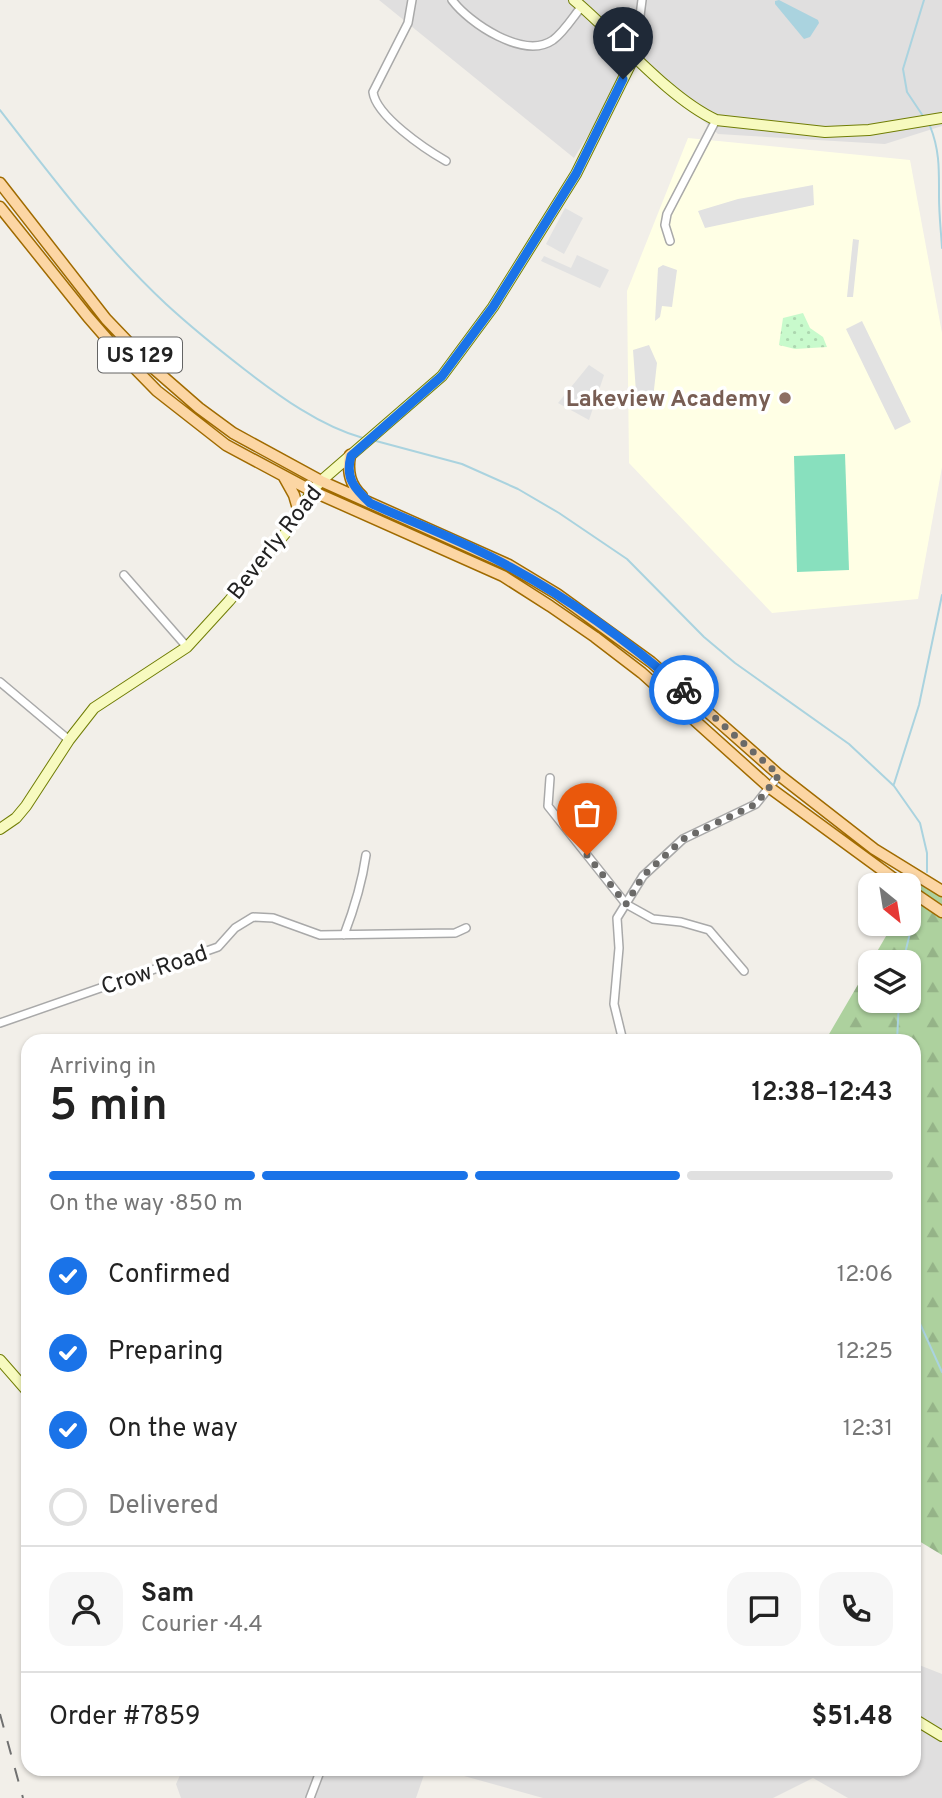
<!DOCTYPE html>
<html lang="en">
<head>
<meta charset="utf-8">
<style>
  :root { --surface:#fff; --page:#f6f6f6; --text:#222; --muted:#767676; --line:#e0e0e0; --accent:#1a73e8 }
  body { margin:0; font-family:Overpass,sans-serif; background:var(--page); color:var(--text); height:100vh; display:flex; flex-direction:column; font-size:26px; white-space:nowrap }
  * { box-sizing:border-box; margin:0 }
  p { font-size:23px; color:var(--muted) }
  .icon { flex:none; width:38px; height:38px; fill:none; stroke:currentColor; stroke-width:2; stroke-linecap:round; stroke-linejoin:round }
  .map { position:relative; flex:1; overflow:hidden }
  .panel { position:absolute; left:21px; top:1034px; width:900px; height:742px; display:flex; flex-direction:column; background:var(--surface); border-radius:21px; box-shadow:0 2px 5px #0004 }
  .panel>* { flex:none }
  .needle { width:46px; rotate:150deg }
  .tools { position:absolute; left:858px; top:873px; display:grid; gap:14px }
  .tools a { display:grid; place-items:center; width:63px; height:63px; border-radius:14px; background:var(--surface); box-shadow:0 2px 5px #0004; font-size:35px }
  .pin { position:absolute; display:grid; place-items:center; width:60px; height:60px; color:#fff; margin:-72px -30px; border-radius:50% 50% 50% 0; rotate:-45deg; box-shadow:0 0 7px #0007 }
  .pin .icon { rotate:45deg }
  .courier { position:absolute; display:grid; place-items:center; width:70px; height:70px; margin:-35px; border:5px solid #1a73e8; border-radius:50%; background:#fff; color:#222; box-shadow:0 2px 9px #0007 }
  .overview em { font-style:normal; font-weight:600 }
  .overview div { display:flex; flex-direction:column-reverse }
  .overview { display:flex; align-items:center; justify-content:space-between; height:119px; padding:0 28px }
  h1 { font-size:46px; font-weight:600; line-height:52px }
  .bar { display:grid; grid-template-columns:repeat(4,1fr); gap:10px 7px; align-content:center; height:84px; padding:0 28px }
  .bar i { height:9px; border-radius:5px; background:var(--line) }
  .bar .active { background:var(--accent) }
  .bar p { grid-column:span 4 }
  .line { display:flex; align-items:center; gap:18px; padding:0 28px; border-top:2px solid var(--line) }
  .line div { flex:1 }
  .round { display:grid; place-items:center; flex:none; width:74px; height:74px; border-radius:21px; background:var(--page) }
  ol { padding:0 28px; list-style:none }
  li { display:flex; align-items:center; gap:21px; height:77px }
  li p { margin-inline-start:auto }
  li .icon { padding:7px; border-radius:50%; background:var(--accent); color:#fff; stroke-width:4 }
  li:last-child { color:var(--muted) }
  li i { width:38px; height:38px; border:4px solid var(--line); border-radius:50% }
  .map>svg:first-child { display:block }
</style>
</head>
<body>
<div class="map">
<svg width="942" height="1798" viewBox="0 0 942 1798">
  <defs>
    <pattern id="forest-firs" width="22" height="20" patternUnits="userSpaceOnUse" patternTransform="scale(1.75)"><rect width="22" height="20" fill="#add19e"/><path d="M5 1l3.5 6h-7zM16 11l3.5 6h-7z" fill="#95b388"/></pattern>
    <pattern id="park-dots" width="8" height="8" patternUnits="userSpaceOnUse" patternTransform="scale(1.75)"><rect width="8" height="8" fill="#c8facc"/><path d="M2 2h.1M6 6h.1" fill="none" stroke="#acd6af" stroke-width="1.8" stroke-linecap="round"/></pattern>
  </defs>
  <rect width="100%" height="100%" fill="#f2efe9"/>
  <path fill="#e0dfdf" d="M379 0H942V126L885 144 718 134 635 60 574 158Z
    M914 1663 942 1674V1798H848L813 1778 773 1798H543L439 1769H914Z
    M183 1769H426L416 1798H181L176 1784Z"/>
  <path fill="#ffffe5" d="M688 138 910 160 942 333V467L918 599 772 613 629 463 627 291Z"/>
  <path fill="url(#forest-firs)" d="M917 882 942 897V1555L914 1538V1041H825L870 964V1001H908V962H871L893 924H908V897Z"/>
  <path fill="url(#park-dots)" d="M803 313 810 328 823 337 827 347 795 349 779 345 783 318Z"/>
  <path fill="#88e0be" d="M845 454 849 570 797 572 794 456Z"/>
  <path fill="#e2e2e2" d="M813 185 814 205 705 228 698 211 738 199Z
    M565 208 583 218 564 254 546 244Z
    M853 239 859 240 853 297H847Z
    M577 255 609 270 600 288 541 261 544 256 571 268Z
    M663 265 677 270 672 307 662 306 660 317 655 321 658 268Z
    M862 321 911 422 895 430 846 329Z
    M649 345 657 363 652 407 637 406 633 350Z
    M589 365 604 375 589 420 558 403Z"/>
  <path fill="#aad3df" d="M779 0 818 20 819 23 810 37 804 39 775 4V1Z"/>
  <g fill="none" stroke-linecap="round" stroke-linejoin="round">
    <path stroke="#aad3df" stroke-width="2" d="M0 110C52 177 104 246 166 304 191 327 217 348 244 369 279 396 320 426 363 438
      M923 116 907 92 903 69 924 0
      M930 126C940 151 939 171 939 197 939 214 941 231 942 248
      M376 441 462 464 518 489 559 513 627 559 704 637 735 663 849 744 894 786 920 823 927 853V872
      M894 784 919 705 942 595
      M903 962 915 912
      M897 1041 899 1001
      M914 1305 917 1317 942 1372"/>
    <g stroke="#a9a9a9" stroke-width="10">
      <path id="street" d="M412 0 408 23 373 92C376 116 425 149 446 161
        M452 0C469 23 524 60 553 40 564 32 573 17 582 6
        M635 55 642 0
        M670 241 665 225 667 214 716 120
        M124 575 187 647
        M0 682 69 740
        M550 778 548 806 626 904 653 919 681 922 709 930 744 971
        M344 935C354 909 362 883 366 855
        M0 1023 218 947 235 928 253 917 273 918 320 935 455 933 466 928
        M623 1041 614 1004 619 948 617 918 643 876 683 839 756 804 779 775
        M310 1798 321 1769"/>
    </g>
    <g stroke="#707d05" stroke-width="12">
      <path id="secondary" d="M574 0C616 35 668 98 716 120L825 132 869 130 942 118
        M0 829 16 818 26 806 69 740 94 708 187 647 229 601 288 530 312 491 321 481 442 376 493 307 576 174 635 55
        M0 1360 28 1392
        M914 1719 942 1736"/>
    </g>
    <g stroke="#a06b00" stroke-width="13">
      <path id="primary" d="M0 183 106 319 152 367 199 408 233 433 321 481 509 565 557 594 651 662 779 775 874 849 942 891
        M0 207 88 317 115 348 157 391 226 445 312 491 503 576 550 606 595 637 642 673 770 788 904 886
        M350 455C347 472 350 485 362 496
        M284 477 294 495 299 512
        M908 889 942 912"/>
    </g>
    <use href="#street" stroke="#fff" stroke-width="7"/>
    <use href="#secondary" stroke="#f7fabf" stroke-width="10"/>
    <use href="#primary" stroke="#fcd6a4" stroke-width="10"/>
    <path stroke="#707070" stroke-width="2" stroke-dasharray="14 14" stroke-linecap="butt" d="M0 1714 23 1798"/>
  </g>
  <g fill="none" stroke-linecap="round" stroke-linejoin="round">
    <path stroke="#6b6a68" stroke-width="7" stroke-dasharray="0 12.6" d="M587 855 626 904 643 876 683 839 756 804 779 775 684 690"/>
    <path stroke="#1a73e8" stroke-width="9" d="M623 79 576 174 493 307 442 376 351 456C345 478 354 488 370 503 416 524 466 542 510 567 573 601 630 643 684 690"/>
  </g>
  <circle fill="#8d6e63" stroke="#fff" stroke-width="2.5" cx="785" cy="398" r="7"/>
  <g text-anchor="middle" stroke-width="7" stroke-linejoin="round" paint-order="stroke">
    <rect fill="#fff" stroke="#646464" stroke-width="2" x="98" y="337.5" width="84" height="35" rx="5"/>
    <g font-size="21" font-weight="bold" fill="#222">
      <text x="140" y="362">US 129</text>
    </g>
    <g font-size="23" font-weight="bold" fill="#785e54" stroke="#fff" text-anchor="end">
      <text x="771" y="406">Lakeview Academy</text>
    </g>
    <g font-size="23" fill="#222" stroke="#fff">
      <text transform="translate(274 542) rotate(-52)" y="8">Beverly Road</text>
      <text transform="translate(154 969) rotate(-19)" y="8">Crow Road</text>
    </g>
  </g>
</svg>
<div class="tools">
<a><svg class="needle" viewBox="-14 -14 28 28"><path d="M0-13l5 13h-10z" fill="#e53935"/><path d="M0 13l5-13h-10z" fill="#767676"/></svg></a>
<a><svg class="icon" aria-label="layers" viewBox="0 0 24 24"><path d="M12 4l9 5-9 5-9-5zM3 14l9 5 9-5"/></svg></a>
</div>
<div class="pin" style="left:587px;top:855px;background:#ea580c"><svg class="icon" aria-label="bag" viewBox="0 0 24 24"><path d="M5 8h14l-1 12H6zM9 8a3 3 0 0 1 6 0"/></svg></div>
<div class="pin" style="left:623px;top:79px;background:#1f2937"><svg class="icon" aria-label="home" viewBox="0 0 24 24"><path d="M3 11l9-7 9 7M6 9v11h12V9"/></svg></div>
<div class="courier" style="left:684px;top:690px"><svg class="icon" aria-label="bike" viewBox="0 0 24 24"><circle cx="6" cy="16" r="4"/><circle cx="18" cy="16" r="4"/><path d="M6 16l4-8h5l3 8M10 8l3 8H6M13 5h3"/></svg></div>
<section class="panel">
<div class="overview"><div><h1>5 min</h1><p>Arriving in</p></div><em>12:38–12:43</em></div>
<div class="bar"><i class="active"></i><i class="active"></i><i class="active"></i><i></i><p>On the way · 850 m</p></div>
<ol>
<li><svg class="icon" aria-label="check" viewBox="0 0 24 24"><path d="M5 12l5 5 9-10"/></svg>Confirmed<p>12:06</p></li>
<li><svg class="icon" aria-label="check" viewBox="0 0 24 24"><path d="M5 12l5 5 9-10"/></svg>Preparing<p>12:25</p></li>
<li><svg class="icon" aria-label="check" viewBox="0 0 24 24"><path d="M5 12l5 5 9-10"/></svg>On the way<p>12:31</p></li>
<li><i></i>Delivered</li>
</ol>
<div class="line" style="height:126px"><a class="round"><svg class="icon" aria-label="person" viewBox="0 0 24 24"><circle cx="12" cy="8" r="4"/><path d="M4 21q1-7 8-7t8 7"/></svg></a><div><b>Sam</b><p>Courier · 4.4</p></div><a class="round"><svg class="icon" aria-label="chat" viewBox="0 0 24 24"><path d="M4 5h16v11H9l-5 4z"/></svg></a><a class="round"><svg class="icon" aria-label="phone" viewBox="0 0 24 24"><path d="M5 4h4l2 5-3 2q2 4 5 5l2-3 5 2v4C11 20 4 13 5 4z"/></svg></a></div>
<div class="line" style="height:91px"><div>Order #7859</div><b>$51.48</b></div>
</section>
</div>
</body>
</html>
